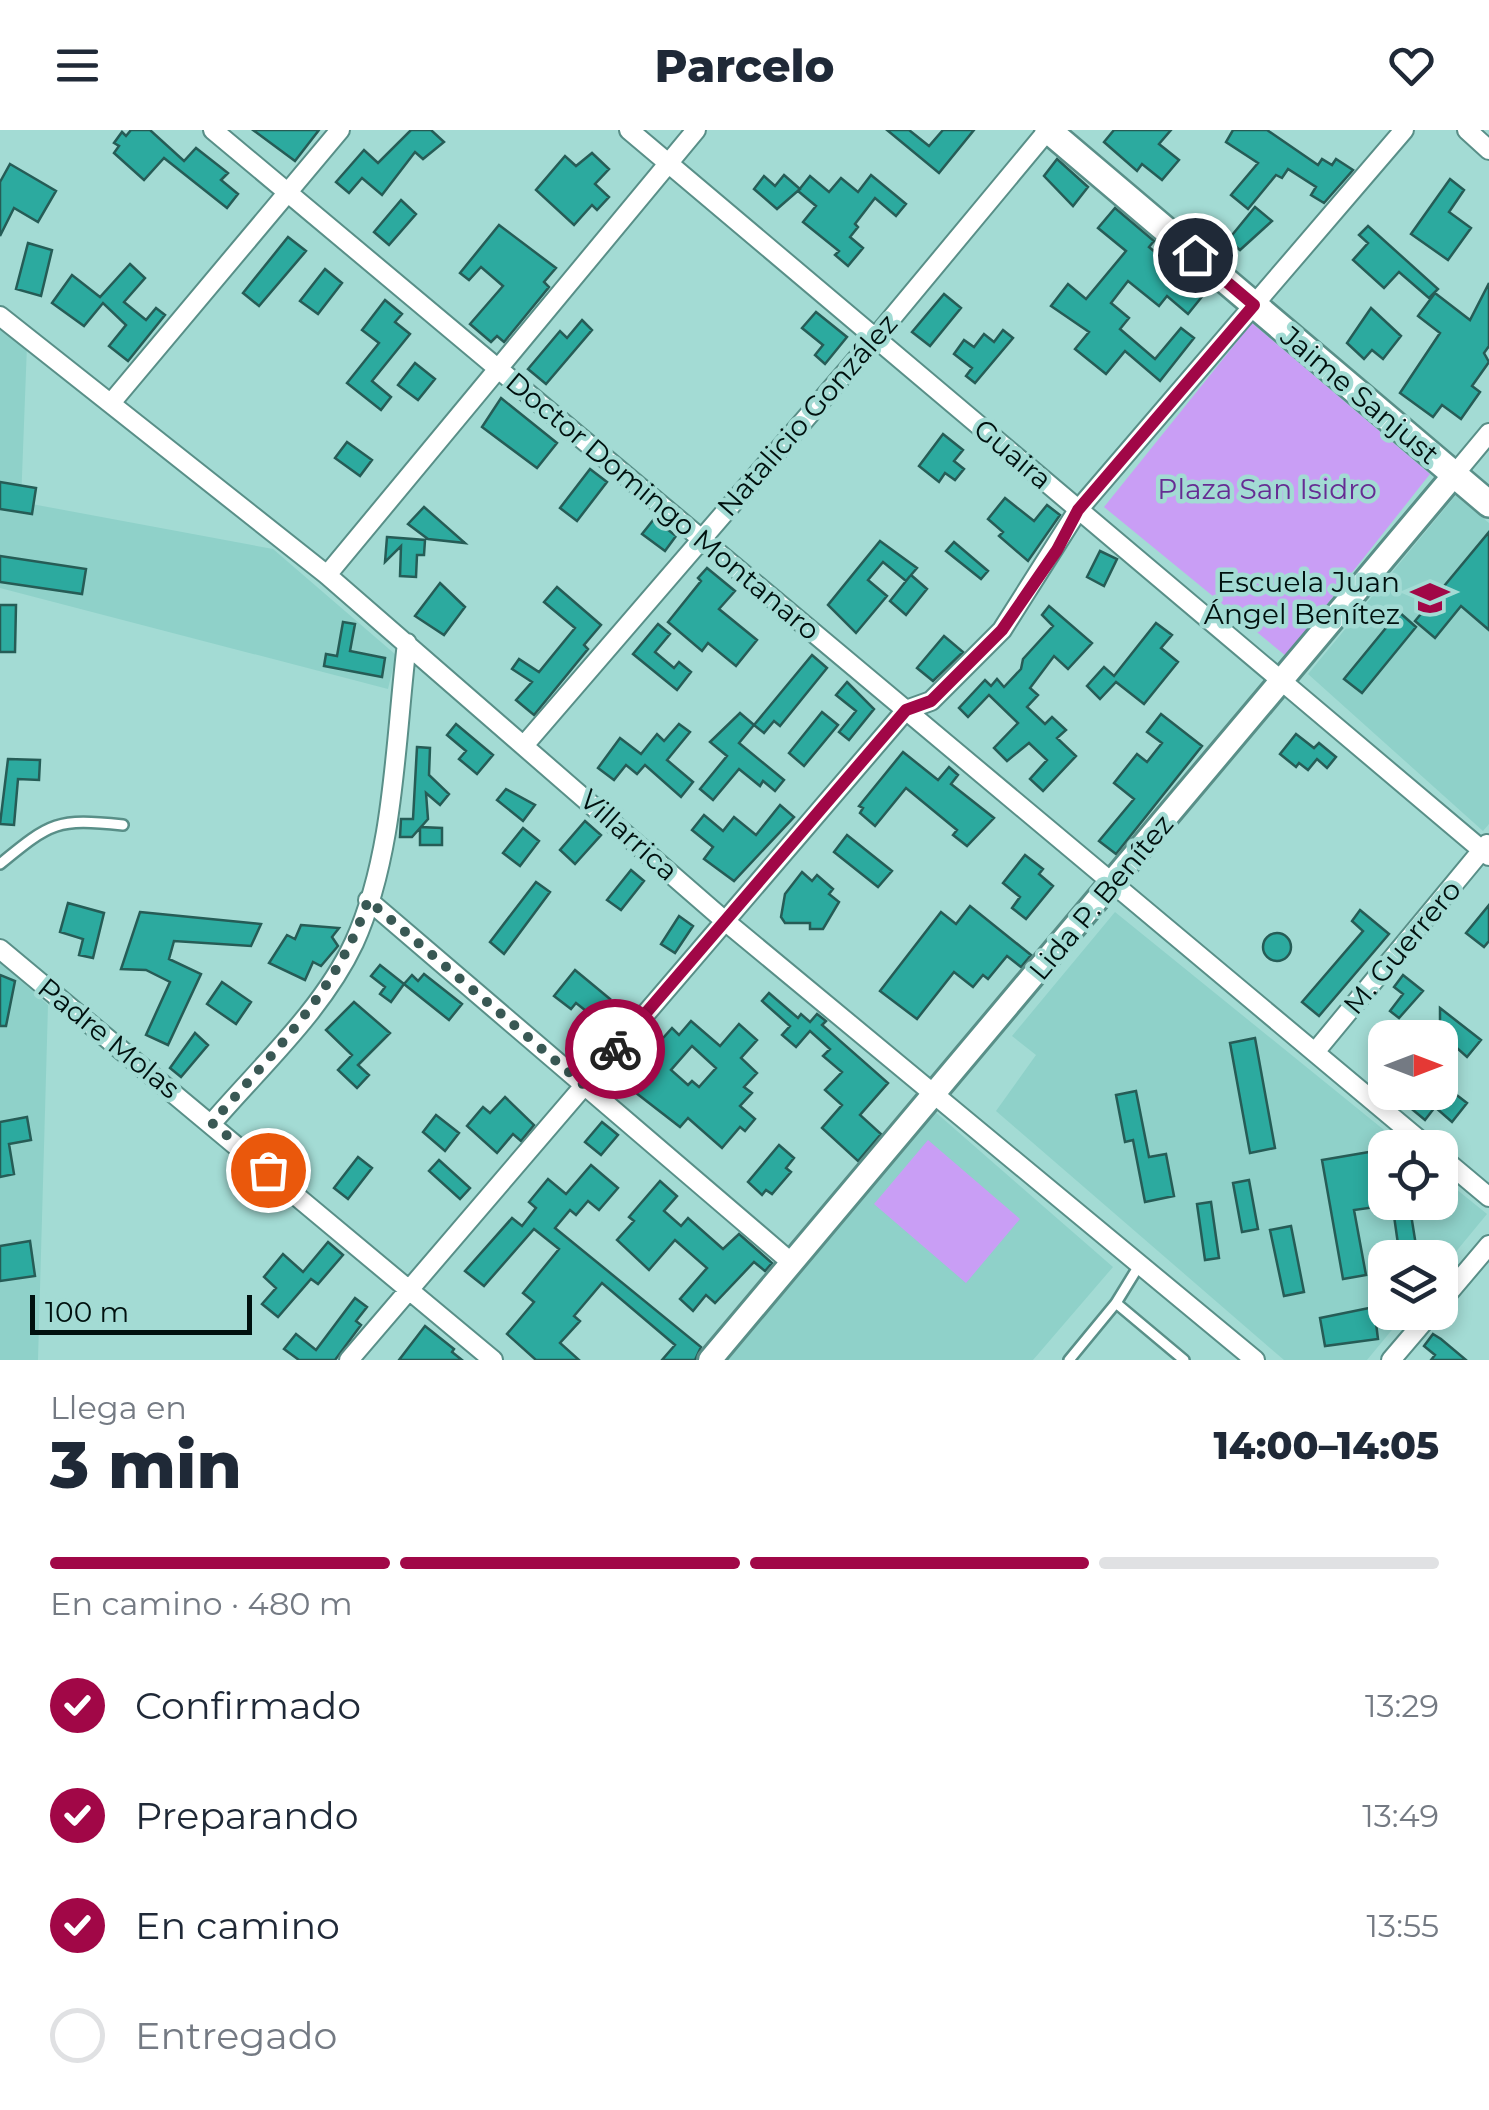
<!DOCTYPE html>
<html lang="es">
<head>
<meta charset="utf-8">
<style>
  :root { --surface:#fff; --page:#f6f6f7; --text:#1f2937; --muted:#747a83; --line:#e0e1e3; --accent:#a10747 }
  body { margin:0; font-family:Montserrat,sans-serif; background:var(--page); color:var(--text); height:100vh; display:flex; flex-direction:column; font-size:38px; white-space:nowrap }
  * { box-sizing:border-box; margin:0 }
  p { font-size:32px; color:var(--muted) }
  .icon { flex:none; width:55px; height:55px; fill:none; stroke:currentColor; stroke-width:2; stroke-linecap:round; stroke-linejoin:round }
  .map { position:relative; height:1230px; overflow:hidden }
  .details { display:flex; flex-direction:column; background:var(--surface); flex:1 }
  .details>* { flex:none }
  .needle { width:65px; rotate:90deg }
  .tools { position:absolute; left:1368px; top:890px; display:grid; gap:20px }
  .tools a { display:grid; place-items:center; width:90px; height:90px; border-radius:20px; background:var(--surface); box-shadow:0 5px 15px #0003; font-size:50px }
  .scale { position:absolute; left:30px; bottom:25px; width:222px; box-sizing:border-box; padding-left:10px; border:5px solid #00110f; border-top:0; font-size:28px; line-height:35px; white-space:nowrap; color:#00110f; -webkit-text-stroke:8px #a3dbd4; paint-order:stroke }
  .pin { position:absolute; display:grid; place-items:center; width:85px; height:85px; color:#fff; margin:-42px; border:5px solid #fff; border-radius:50%; box-shadow:0 2px 10px #0007 }
  .courier { position:absolute; display:grid; place-items:center; width:100px; height:100px; margin:-50px; border:8px solid #a10747; border-radius:50%; background:#fff; color:#222; box-shadow:0 2px 12px #0007 }
  .overview em { font-style:normal; font-weight:800 }
  .overview div { display:flex; flex-direction:column-reverse }
  .overview { display:flex; align-items:center; justify-content:space-between; height:170px; padding:0 50px }
  h1 { font-size:65px; font-weight:800; line-height:75px }
  .bar { display:grid; grid-template-columns:repeat(4,1fr); gap:15px 10px; align-content:center; height:120px; padding:0 50px }
  .bar i { height:12px; border-radius:8px; background:var(--line) }
  .bar .active { background:var(--accent) }
  .bar p { grid-column:span 4 }
  ol { padding:0 50px; list-style:none }
  li { display:flex; align-items:center; gap:30px; height:110px }
  li p { margin-inline-start:auto }
  li .icon { padding:10px; border-radius:50%; background:var(--accent); color:#fff; stroke-width:4 }
  li:last-child { color:var(--muted) }
  li i { width:55px; height:55px; border:5px solid var(--line); border-radius:50% }
  header { display:flex; justify-content:space-between; align-items:center; height:130px; padding:0 50px; background:var(--surface); font-size:45px; font-weight:800 }
  .map>svg:first-child { display:block }
</style>
</head>
<body>
<header><svg class="icon" aria-label="menu" viewBox="0 0 24 24"><path d="M4 6h16M4 12h16M4 18h16"/></svg>Parcelo<svg class="icon" aria-label="heart" viewBox="0 0 24 24"><path d="M12 20l-8-8c-3-5 5-10 8-4 3-6 11-1 8 4z"/></svg></header>
<div class="map">
<svg width="1489" height="1230" viewBox="0 0 1489 1230">
  <rect width="100%" height="100%" fill="#a3dbd4"/>
  <path fill="#8fd1c9" d="M0 195 27 215 21 372 273 419 396 525 388 559 0 458Z
    M1456 365 1489 393V694L1483 701 1308 544Z
    M1115 782 1405 1017 1385 1018V1072H1440V1046L1487 1084 1440 1141V1128H1385V1182L1406 1183 1367 1230H1284L996 981 1036 925 1012 906Z
    M0 832 48 875 38 1230H0Z
    M933 980 1113 1137 1033 1230H726Z"/>
  <path fill="#c99ef5" d="M1252 193 1430 344 1286 526 1104 377Z
    M928 1010 1020 1089 966 1153 874 1074Z"/>
  <path fill="#2caa9f" stroke="#265c56" stroke-width="2.5" fill-rule="evenodd" d="M131 0H150L184 31 196 18 228 43 221 50 238 64 227 78 164 28 144 50 114 23 119 16 114 13 122 2 126 6Z
    M253 0H319L295 31Z
    M411 0H431L444 12 423 29 415 22 382 65 362 48 349 63 336 52 364 20 378 33Z
    M887 0H909L929 16 943 0H974L939 43Z
    M1114 0H1171L1159 14 1179 30 1162 50 1142 34 1137 41 1104 12Z
    M1233 0H1267L1318 35 1322 29 1332 35 1336 29 1353 40 1324 73 1311 65 1316 57 1288 39 1282 48 1276 45 1248 79 1231 65 1258 33 1226 12Z
    M592 23 609 39 595 54 609 67 597 80 592 75 574 95 536 60 565 26 576 36Z
    M1057 29 1088 57 1073 76 1044 46Z
    M10 34 56 61 38 92 14 78 0 106V52Z
    M784 45 800 59 777 79 754 59 764 46 775 56Z
    M871 45 906 74 896 86 875 68 855 94 858 97 850 107 863 118 848 136 835 125 839 121 803 92 816 76 798 61 810 46 829 62 841 48 858 62Z
    M1450 49 1464 60 1449 82 1471 98 1448 130 1411 104Z
    M401 70 416 84 389 115 374 102Z
    M1255 77 1272 91 1240 120 1228 110Z
    M1115 78 1154 111 1149 117 1168 133 1172 127 1209 158 1188 184 1167 166 1159 176 1128 151 1111 173 1129 188 1120 199 1155 229 1181 198 1194 208 1160 251 1125 221 1106 244 1075 219 1089 202 1051 176 1068 154 1086 169 1126 121 1098 98Z
    M499 95 556 138 544 152 549 157 504 212 497 206 491 212 470 194 503 156 481 137 469 150 460 143Z
    M1368 96 1438 159 1429 168 1399 142 1384 158 1353 130 1368 113 1359 105Z
    M288 107 306 121 259 176 243 163Z
    M28 113 52 120 41 166 16 159Z
    M130 134 145 148 124 172 146 190 156 178 165 185 128 231 109 216 126 195 103 173 84 196 52 173 72 145 100 167Z
    M325 139 342 153 318 184 300 171Z
    M1489 153V216L1484 223 1489 232 1472 256 1480 262 1461 289 1442 275 1433 287 1400 263 1440 203 1418 186 1435 163 1470 190Z
    M944 164 961 178 930 216 912 202Z
    M385 170 402 184 395 192 410 204 372 251 391 267 381 280 347 253 379 213 362 200Z
    M1371 178 1401 206 1383 229 1372 220 1364 229 1347 213Z
    M816 182 847 207 825 234 815 225 823 215 802 198Z
    M582 190 592 200 546 254 528 239 560 201 567 208Z
    M1003 200 1013 208 975 253 966 246 972 238 954 224 964 210 974 217 984 204 994 212Z
    M415 233 435 249 418 270 398 255Z
    M501 268 557 313 537 338 482 297Z
    M943 304 963 320 954 331 964 339 955 350 945 343 939 352 919 336Z
    M347 312 372 330 360 346 335 328Z
    M590 339 607 352 577 391 560 378Z
    M0 352 36 358 32 384 0 379Z
    M1005 368 1034 391 1047 375 1060 385 1028 431 999 406 1003 402 988 389Z
    M424 377 465 413 428 409 408 394Z
    M654 389 676 406 665 421 642 404Z
    M1489 402V500L1461 476 1435 508 1415 491Z
    M387 407 425 410 424 425H417L416 447 400 446 401 416 385 432Z
    M880 411 917 438 911 445 927 459 906 485 890 471 910 446 906 451 883 432 868 450 887 466 856 503 828 475Z
    M954 412 988 441 981 449 946 421Z
    M1100 421 1117 429 1104 456 1087 447Z
    M0 426 86 439 82 464 0 452Z
    M707 438 735 461 719 479 757 510 736 536 708 513 702 521 668 492 701 451 698 448Z
    M440 453 465 477 444 505 415 486Z
    M557 457 601 495 584 515 588 519 534 585 516 570 532 552 512 539 519 529 539 542 575 498 544 472Z
    M0 475H16L15 522H0Z
    M1049 476 1092 513 1068 539 1054 526 1030 558 1038 565 1027 577 1045 594 1052 587 1066 600 1057 608 1076 626 1043 661 1030 649 1047 630 1029 613 1007 631 994 618 1018 593 989 565 968 587 959 578 985 550 991 556 997 549 1004 557 1021 539 1023 529 1053 496 1042 485Z
    M1399 482 1416 497 1362 563 1344 549Z
    M343 492 355 494 350 521 385 528 382 547 324 536 326 524 337 526Z
    M1156 493 1172 505 1161 518 1178 532 1144 574 1116 552 1100 569 1087 556 1104 537 1114 546Z
    M658 494 670 504 655 522 674 538 679 532 691 542 677 560 633 524Z
    M944 506 963 522 933 551 917 538Z
    M812 525 827 538 780 596 774 591 764 603 754 595Z
    M847 552 874 579 849 610 839 602 856 581 836 565Z
    M822 582 838 595 804 636 789 623Z
    M740 583 754 595 739 613 784 650 775 661 763 651 760 656 739 639 713 670 700 659 727 626 710 612Z
    M1161 584 1202 616 1116 724 1099 711 1134 669 1114 653 1137 624 1147 632 1162 613 1147 602Z
    M456 594 493 625 477 644 459 629 466 621 447 605Z
    M679 594 690 602 667 630 693 652 681 667 645 635 637 644 626 635 614 650 598 638 620 608 641 624 657 604 664 611Z
    M1296 604 1314 618 1319 613 1336 627 1327 638 1317 629 1308 640 1299 633 1296 637 1280 624Z
    M417 617 430 618 429 645 449 664 440 675 426 663 428 689 421 697 442 698V715H420V698L412 707H400L401 689H413Z
    M903 622 938 650 949 637 958 645 951 654 994 688 967 716 953 705 957 700 906 658 875 696 860 683 863 678 859 676Z
    M8 629 40 630 39 650 18 649 14 695 0 694Z
    M506 659 535 675 523 691 497 670Z
    M780 675 794 687 734 751 704 729 713 717 692 700 704 685 723 701 734 687 756 705Z
    M585 691 601 705 575 734 560 720Z
    M523 698 539 711 520 736 503 723Z
    M847 705 892 741 878 757 834 722Z
    M1025 725 1043 739 1039 744 1053 756 1026 789 1012 778 1020 767 1003 753Z
    M631 740 644 751 621 780 607 770Z
    M802 742 812 751 817 745 833 759 829 764 839 772 823 799H810V793H785L781 787 785 764Z
    M536 752 550 762 504 824 490 812Z
    M68 773 104 783 93 828 79 825 83 809 60 802Z
    M1489 775V811L1484 817 1466 803Z
    M970 776 1031 825 1021 837 1007 826 988 849 983 845 973 857 954 842 917 889 880 861 941 782 956 794Z
    M1360 780 1389 804 1319 886 1302 872 1363 801 1352 791Z
    M140 782 261 794 251 816 174 811 169 829 201 844 168 915 146 905 170 852 146 840 121 839Z
    M679 786 693 796 675 823 661 814Z
    M301 795 339 798 332 807 338 816 321 836 313 832 305 850 269 833 287 805 295 809Z
    M1263 817a14 14 0 1 1 28 0a14 14 0 1 1-28 0Z
    M380 835 404 854 391 872 380 864 385 857 371 846Z
    M575 840 610 869 595 888 576 873 571 879 554 866Z
    M424 844 462 874 449 890 404 854 412 845 418 851Z
    M0 845 15 851 6 896H0Z
    M1403 845 1423 861 1399 888 1390 881 1403 864 1394 857Z
    M222 852 251 872 236 894 207 874Z
    M769 863 798 888 801 884 810 892 817 884 826 891 822 895 888 953 860 985 881 1004 858 1031 822 998 842 975 825 960 842 942 823 926 830 919 810 901 796 917 782 905 790 896 762 871Z
    M354 872 390 903 358 935 369 945 357 958 338 940 352 925 326 900Z
    M1440 878 1481 910 1467 927 1457 918 1440 939Z
    M691 891 720 916 739 894 757 910 741 928 757 943 744 957 752 963 740 976 755 989 745 1001 740 997 722 1018 688 988 680 997 631 959 663 922 656 916 672 898 679 905ZM692 916 716 938 699 957 692 951 688 955 671 940Z
    M195 903 208 915 181 947 170 938Z
    M1255 908 1275 1018 1250 1023 1230 913Z
    M1136 961 1149 1027 1166 1024 1174 1066 1145 1072 1133 1010 1125 1012 1116 965Z
    M1417 962H1439L1448 970 1454 963 1467 973 1452 992 1435 977 1425 990 1407 975Z
    M505 967 534 995 521 1011 513 1004 497 1023 467 996 483 977 490 983Z
    M436 985 459 1003 445 1021 423 1002Z
    M27 987 31 1010 9 1014 14 1044 0 1047V992Z
    M602 992 618 1005 601 1025 585 1012Z
    M779 1015 794 1028 786 1038 791 1042 772 1064 766 1060 762 1065 748 1052Z
    M1375 1021 1383 1076 1354 1080 1366 1145 1343 1149 1322 1030Z
    M358 1027 372 1038 348 1069 334 1058Z
    M439 1030 470 1058 460 1069 429 1041Z
    M591 1035 618 1058 599 1080 588 1071 576 1085 570 1080 555 1098 701 1217 695 1230H662L675 1215 602 1153 574 1186 580 1191 560 1213 579 1230H536L507 1204 534 1172 523 1163 559 1119 534 1099 484 1156 465 1141 512 1088 522 1096 536 1078 529 1072 548 1049 566 1064Z
    M1249 1050 1258 1099 1242 1102 1233 1053Z
    M660 1051 677 1066 664 1081 681 1096 688 1088 723 1119 739 1104 772 1133 765 1141 754 1132 715 1173 706 1165 693 1181 680 1169 707 1138 675 1110 649 1140 617 1110 634 1091 629 1087Z
    M1211 1072 1219 1128 1205 1130 1197 1074Z
    M1392 1072H1409L1418 1128H1400Z
    M1291 1096 1304 1162 1284 1166 1270 1100Z
    M30 1111 35 1146 0 1151V1116Z
    M328 1112 343 1125 318 1154 311 1149 278 1187 262 1174 276 1158 264 1147 283 1124 303 1142Z
    M355 1168 367 1177 356 1191 361 1195 335 1230H299L284 1219 296 1204 316 1220Z
    M1374 1177 1378 1209 1325 1216 1320 1188Z
    M425 1196 454 1219 452 1222 462 1230H399Z
    M1433 1204 1441 1209 1466 1230H1431L1435 1225 1424 1216Z"/>
  <g fill="none" stroke-linecap="round" stroke-linejoin="round">
    <g stroke="#598f88" stroke-width="14">
      <path id="service" d="M0 734C51 692 57 688 123 695
        M1116 1173 1184 1230
        M1069 1230 1116 1173 1140 1134"/>
    </g>
    <g stroke="#598f88" stroke-width="22">
      <path id="minor" d="M213 0 1429 1018
        M629 0 1489 726
        M1467 0 1489 20
        M0 186 327 445 725 791 1255 1230
        M111 273 340 0
        M1454 345 1489 303
        M327 445 696 0
        M526 613 876 207 1048 0
        M368 770 792 1133
        M0 819 493 1230
        M1315 922 1487 714
        M212 993C260 937 322 881 354 813 395 723 395 610 407 513
        M1440 1026 1489 1067
        M1440 1173 1489 1115
        M349 1230 906 580 931 571 1002 500 1078 380 1404 0
        M1391 1230 1432 1182"/>
    </g>
    <g stroke="#598f88" stroke-width="28">
      <path id="tertiary" d="M710 1230 1454 345"/>
    </g>
    <g stroke="#598f88" stroke-width="30">
      <path id="secondary" d="M1048 0 1489 374"/>
    </g>
    <use href="#service" stroke="#fff" stroke-width="9"/>
    <use href="#minor" stroke="#fff" stroke-width="18"/>
    <use href="#tertiary" stroke="#fff" stroke-width="22"/>
    <use href="#secondary" stroke="#fff" stroke-width="25"/>
  </g>
  <g fill="none" stroke-linecap="round" stroke-linejoin="round">
    <path stroke="#395854" stroke-width="10" stroke-dasharray="0 18" d="M268 1040 212 993C272 923 339 860 368 770L584 955 615 919"/>
    <path stroke="#a10747" stroke-width="12" d="M615 919 906 580 931 571 1002 500 1057 420 1078 380 1254 175 1195 125"/>
  </g>
  <defs>
    <g id="school-bare" transform="scale(3)"><path d="M0-5L7-2L0 1L-7-2ZM-4 1L0 2.5L4 1V4Q0 6-4 4Z" fill="#a10747" stroke="#a3dbd4" stroke-width="2.5" paint-order="stroke"/></g>
  </defs>
  <g fill-rule="evenodd">
    <use href="#school-bare" x="1430" y="468"/>
  </g>
  <g text-anchor="middle" stroke-width="9" stroke-linejoin="round" paint-order="stroke">
    <g font-size="28" fill="#00110f" stroke="#a3dbd4">
      <text transform="translate(1360 265) rotate(40)" y="10">Jaime Sanjust</text>
      <text transform="translate(807 285) rotate(-49)" y="10">Natalicio González</text>
      <text transform="translate(1013 324) rotate(40)" y="10">Guaira</text>
      <text transform="translate(663 376) rotate(40)" y="10">Doctor Domingo Montanaro</text>
      <text transform="translate(629 705) rotate(42)" y="10">Villarrica</text>
      <text transform="translate(1101 767) rotate(-50)" y="10">Lida P. Benítez</text>
      <text transform="translate(1402 817) rotate(-50)" y="10">M. Guerrero</text>
      <text transform="translate(109 908) rotate(39)" y="10">Padre Molas</text>
    </g>
    <g font-size="28" fill="#662c93" stroke="#a3dbd4">
      <text x="1267" y="369">Plaza San Isidro</text>
    </g>
    <g font-size="28" fill="#00110f" stroke="#a3dbd4" text-anchor="end">
      <text x="1400" y="462">Escuela Juan<tspan x="1400" dy="32">Ángel Benítez</tspan></text>
    </g>
  </g>
</svg>
<div class="tools">
<a><svg class="needle" viewBox="-14 -14 28 28"><path d="M0-13l5 13h-10z" fill="#e53935"/><path d="M0 13l5-13h-10z" fill="#747a83"/></svg></a>
<a><svg class="icon" aria-label="locate" viewBox="0 0 24 24"><circle cx="12" cy="12" r="6"/><path d="M12 2v4M12 18v4M2 12h4M18 12h4"/></svg></a>
<a><svg class="icon" aria-label="layers" viewBox="0 0 24 24"><path d="M12 4l9 5-9 5-9-5zM3 14l9 5 9-5"/></svg></a>
</div>
<div class="scale">100 m</div>
<div class="pin" style="left:268px;top:1040px;background:#ea580c"><svg class="icon" aria-label="bag" viewBox="0 0 24 24"><path d="M5 8h14l-1 12H6zM9 8a3 3 0 0 1 6 0"/></svg></div>
<div class="pin" style="left:1195px;top:125px;background:#1f2937"><svg class="icon" aria-label="home" viewBox="0 0 24 24"><path d="M3 11l9-7 9 7M6 9v11h12V9"/></svg></div>
<div class="courier" style="left:615px;top:919px"><svg class="icon" aria-label="bike" viewBox="0 0 24 24"><circle cx="6" cy="16" r="4"/><circle cx="18" cy="16" r="4"/><path d="M6 16l4-8h5l3 8M10 8l3 8H6M13 5h3"/></svg></div>
</div>
<section class="details">
<div class="overview"><div><h1>3 min</h1><p>Llega en</p></div><em>14:00–14:05</em></div>
<div class="bar"><i class="active"></i><i class="active"></i><i class="active"></i><i></i><p>En camino · 480 m</p></div>
<ol>
<li><svg class="icon" aria-label="check" viewBox="0 0 24 24"><path d="M5 12l5 5 9-10"/></svg>Confirmado<p>13:29</p></li>
<li><svg class="icon" aria-label="check" viewBox="0 0 24 24"><path d="M5 12l5 5 9-10"/></svg>Preparando<p>13:49</p></li>
<li><svg class="icon" aria-label="check" viewBox="0 0 24 24"><path d="M5 12l5 5 9-10"/></svg>En camino<p>13:55</p></li>
<li><i></i>Entregado</li>
</ol>
</section>
</body>
</html>
